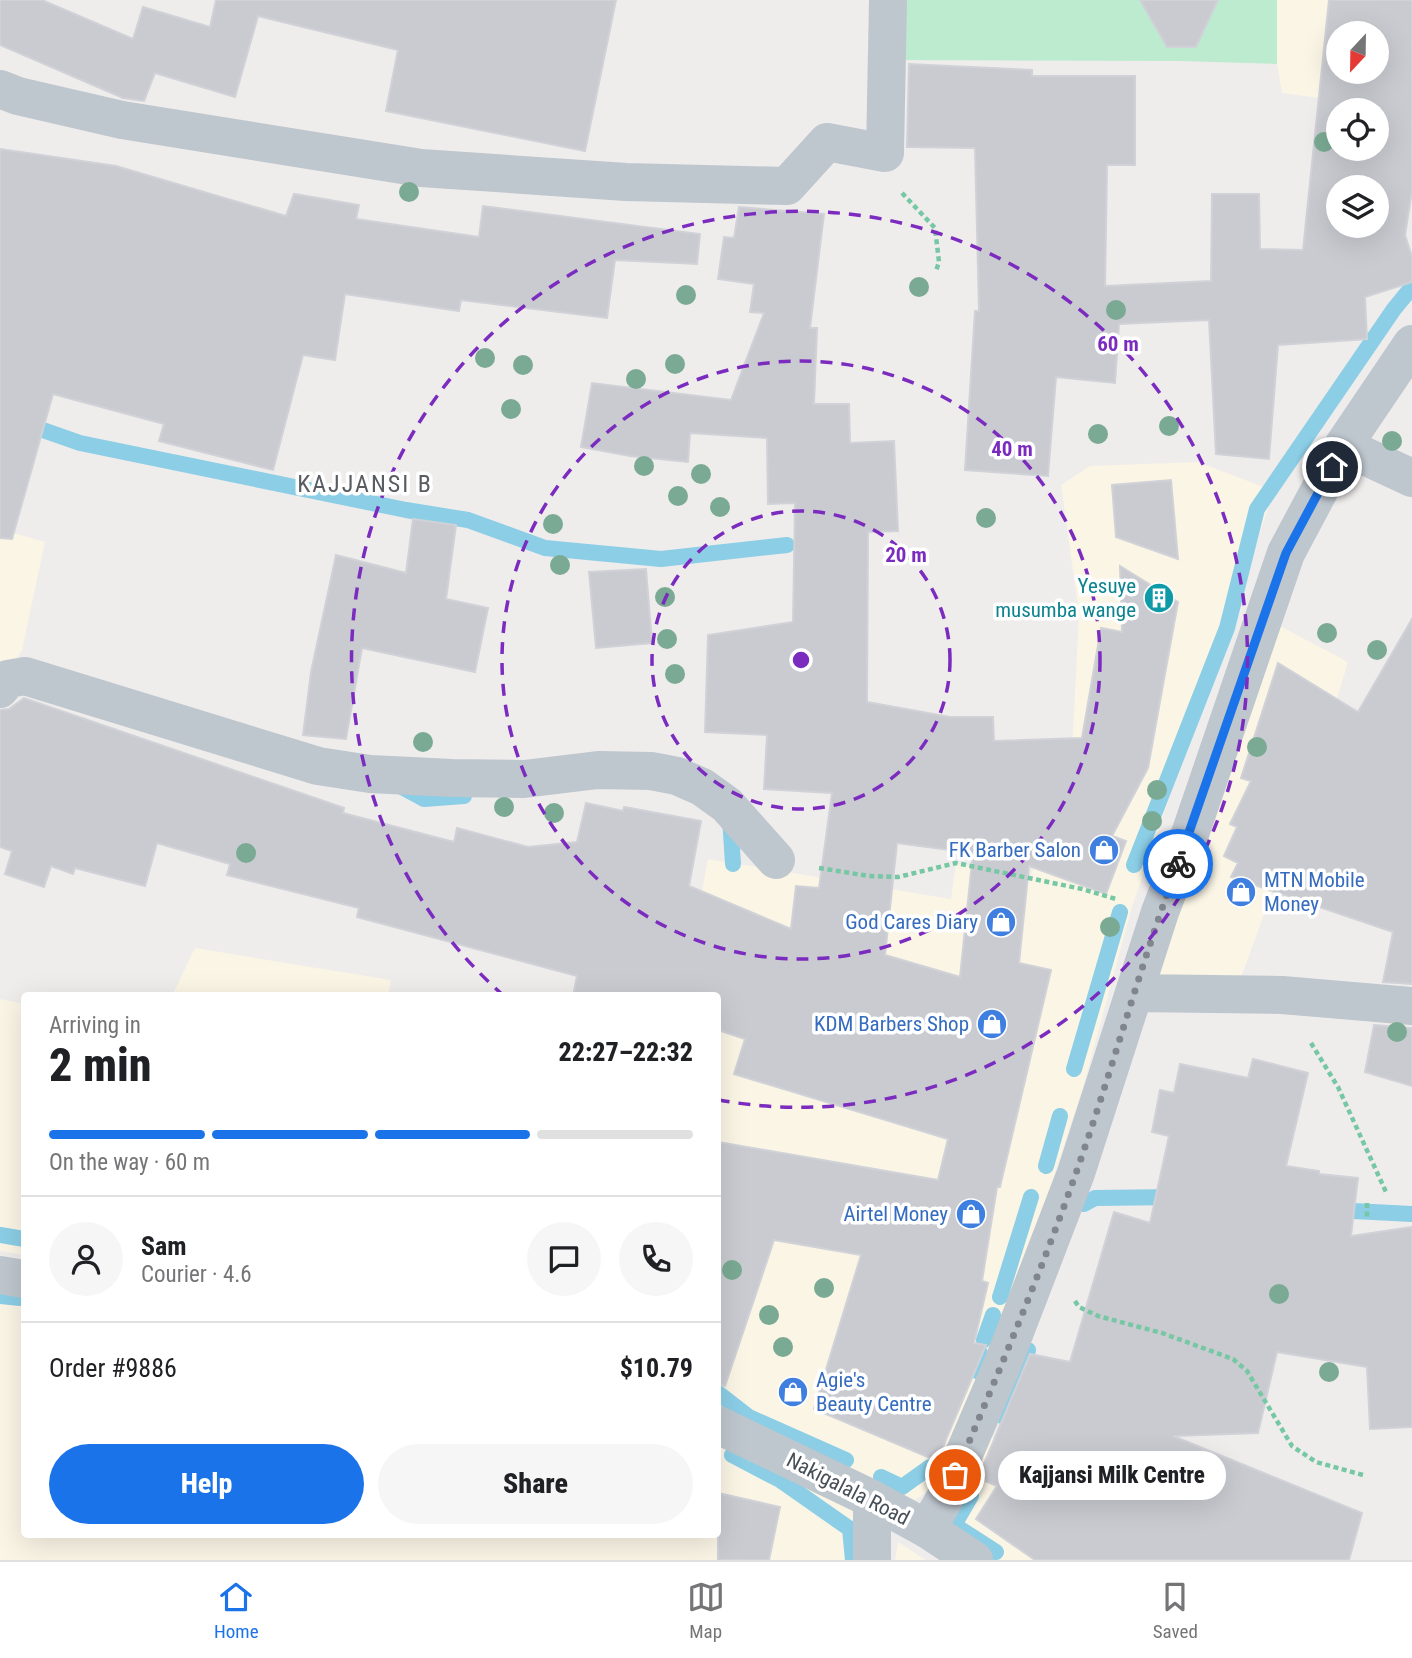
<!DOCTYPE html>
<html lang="en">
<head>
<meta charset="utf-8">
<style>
  :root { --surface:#fff; --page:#f6f6f6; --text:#202124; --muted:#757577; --line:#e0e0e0; --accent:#1a73e8 }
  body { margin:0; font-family:"Roboto Condensed",sans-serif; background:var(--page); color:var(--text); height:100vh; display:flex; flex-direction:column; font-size:26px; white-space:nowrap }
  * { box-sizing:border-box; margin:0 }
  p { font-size:23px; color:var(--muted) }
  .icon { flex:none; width:38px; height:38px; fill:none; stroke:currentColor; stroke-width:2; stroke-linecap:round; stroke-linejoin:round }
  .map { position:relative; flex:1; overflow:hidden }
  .drawer { position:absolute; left:21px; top:992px; width:700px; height:546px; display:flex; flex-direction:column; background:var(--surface); border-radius:7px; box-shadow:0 7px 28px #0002 }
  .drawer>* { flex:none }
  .needle { width:46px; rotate:202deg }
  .tools { position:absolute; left:1326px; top:21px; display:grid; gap:14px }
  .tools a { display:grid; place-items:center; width:63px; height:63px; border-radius:50%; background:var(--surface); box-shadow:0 7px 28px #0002; font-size:35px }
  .pin { position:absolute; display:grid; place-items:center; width:60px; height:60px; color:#fff; margin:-30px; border:4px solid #fff; border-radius:50%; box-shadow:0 2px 7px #0007 }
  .courier { position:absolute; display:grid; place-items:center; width:70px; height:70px; margin:-35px; border:5px solid #1a73e8; border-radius:50%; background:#fff; color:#222; box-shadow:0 2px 9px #0007 }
  .bubble { position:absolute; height:49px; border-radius:24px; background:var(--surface); box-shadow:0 7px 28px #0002; font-size:23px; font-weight:800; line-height:49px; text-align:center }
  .summary em { font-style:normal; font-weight:800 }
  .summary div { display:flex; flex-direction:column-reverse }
  .summary { display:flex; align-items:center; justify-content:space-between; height:119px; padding:0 28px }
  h1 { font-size:46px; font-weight:800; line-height:52px }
  .bar { display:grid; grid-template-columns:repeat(4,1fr); gap:10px 7px; align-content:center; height:84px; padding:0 28px }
  .bar i { height:9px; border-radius:5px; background:var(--line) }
  .bar .active { background:var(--accent) }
  .bar p { grid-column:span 4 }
  .line { display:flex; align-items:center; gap:18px; padding:0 28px; border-top:2px solid var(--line) }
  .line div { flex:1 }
  .round { display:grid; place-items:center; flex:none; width:74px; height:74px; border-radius:37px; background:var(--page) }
  .primary-button { display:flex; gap:14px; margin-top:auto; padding:14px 28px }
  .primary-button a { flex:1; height:80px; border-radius:42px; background:var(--accent); color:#fff; font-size:28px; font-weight:800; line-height:80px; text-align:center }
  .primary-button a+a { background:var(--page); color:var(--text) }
  .tab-bar { display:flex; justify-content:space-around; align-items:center; height:98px; border-top:2px solid var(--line); background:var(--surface); font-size:19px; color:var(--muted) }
  .tab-bar a { display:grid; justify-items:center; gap:4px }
  .tab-bar .active { color:var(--accent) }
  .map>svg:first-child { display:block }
</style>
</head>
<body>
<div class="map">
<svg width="1412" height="1560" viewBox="0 0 1412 1560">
  <rect width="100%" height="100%" fill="#efecec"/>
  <path fill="#faf5e5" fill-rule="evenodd" d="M1277 0H1412V110L1282 93 1277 64ZM1339 33H1377V72H1339Z
    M1198 462 1274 491 1132 907 1084 1084 1043 1210 937 1484 915 1500 718 1413V996H682L708 859 951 899 956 863 1029 881 1072 751 1079 613 1061 485 1090 466Z
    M0 529 45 542 22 650 0 686Z
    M1278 625 1348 662 1306 800 1240 980H1156Z
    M195 948 391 980 388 996H172Z
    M0 999 24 1004V1255L0 1251Z
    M0 1302 24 1305V1535H718V1441L858 1510 866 1560H0Z
    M986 1434 1073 1476 1034 1560H998L946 1529Z
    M898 1542 926 1560H895Z"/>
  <path fill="#bcebd0" d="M879 0H1277V64L1180 61 890 60Z"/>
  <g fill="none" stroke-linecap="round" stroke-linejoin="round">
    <path stroke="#8bcee6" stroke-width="16" d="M0 415 80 443 406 510 468 520 545 548 661 559 787 545
      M402 787 424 799 464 796
      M730 817 733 864
      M1134 865 1227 628 1257 509 1394 309 1412 287
      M1074 1069 1120 912
      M1046 1166 1060 1116
      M1084 1204 1095 1198 1177 1197
      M1334 1210 1412 1214
      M0 1235 24 1239
      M0 1296 20 1298
      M1000 1297 1031 1197
      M984 1340 993 1315
      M977 1371 980 1353
      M718 1393 749 1417 846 1460
      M1004 1417 1028 1350
      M732 1455 780 1480 850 1529 853 1560
      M881 1477 902 1487 930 1467
      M971 1496 954 1525 996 1552"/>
  </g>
  <path fill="#cacbd1" stroke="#d0d2d7" stroke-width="2" fill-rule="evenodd" d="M0 0H42L133 39 143 7 210 27 216 0H616L585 151 386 111 398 50 258 16 235 97 155 73 144 101 123 98 0 45Z
    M1140 0H1218L1196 47H1167Z
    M1329 0H1412V191L1405 235 1412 257V282L1365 297 1367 339 1278 345 1269 459 1216 454 1209 320 1119 324 1115 383 1056 377 1048 476 965 470 975 311H979L975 148 907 147 909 64 1032 70V76H1135V165H1107L1105 286 1211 281 1212 194H1259L1260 249 1303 250ZM1339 33H1377V72H1339ZM1339 110H1377V149H1339ZM1339 187H1377V226H1339Z
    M0 149 116 166 286 216 294 194 359 205 356 219 479 237 483 206 700 234 697 264 615 260 607 318 461 300 459 311 345 294 335 360 303 355 273 470 159 441 164 424 53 394 12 539 0 538Z
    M739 207 824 214 810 328H817L814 404H849L850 443 894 441 898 531 868 532 867 702 950 717H993L994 741 1082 738 1101 628 1122 632 1120 566 1178 602 1148 768 1112 836 1126 841 1106 894 1029 866 1019 963 1051 970 1000 1187H997L982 1281 988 1283 974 1343 986 1345 937 1461 814 1409 861 1255 774 1240 725 1386 718 1384V1142L938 1180 948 1139 734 1074 745 1039 718 1030V996H573L577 976 357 917 359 908 227 875 230 864 157 843 145 886 75 868 73 874 51 866 44 887 5 874 12 851 0 847V710L9 709 24 698 344 808 343 813 454 842 457 828 528 847 577 842 586 803 623 811 624 807 701 821 689 886 791 929 796 886 819 888 832 793 764 789 767 735 705 732 708 635 793 622 795 503 768 504 767 438 690 433 688 462 630 456 581 447 592 383 731 400 764 313 750 312 754 284 718 279 724 237 734 238ZM897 843 973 853 960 977 885 955Z
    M1171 480 1178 559 1116 537 1112 485Z
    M413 519 456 525 446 599 488 608 475 672 362 648 346 739 303 735 311 672 336 555 406 573Z
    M646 569 652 643 596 648 589 572Z
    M1412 619V984L1383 982 1393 932 1231 877 1238 863 1224 856 1237 827 1230 824 1251 781 1241 778 1278 663 1358 712Z
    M1374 1025 1412 1028V1086L1365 1072Z
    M1253 1059 1308 1073 1286 1166 1319 1171V1174L1358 1178 1351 1236 1412 1227V1427L1370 1429 1367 1367 1277 1352 1258 1433 1173 1436 1362 1513 1349 1560H1035L976 1519 997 1486 978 1478 1030 1354 1070 1362 1114 1212 1150 1223 1169 1136 1152 1132 1160 1090 1174 1093 1180 1064 1248 1078Z
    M718 1493 780 1507 769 1560H718Z"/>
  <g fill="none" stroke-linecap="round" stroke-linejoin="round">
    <path stroke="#76c7a3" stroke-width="4.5" stroke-dasharray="5 3.5" stroke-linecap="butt" d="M902 193 935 228 939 262 936 271
      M819 868 869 876 898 877 956 863 1082 889 1116 899
      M1311 1043 1338 1087 1386 1192
      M1367 1203V1220
      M1075 1301 1079 1307 1098 1316 1162 1333 1233 1359 1247 1371 1292 1446 1316 1462 1363 1475"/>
    <path stroke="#bec6ce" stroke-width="38" d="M0 89 18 96 122 120 421 168 626 182 787 186 827 142 885 153 888 0
      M1343 446 1412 478
      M0 689 8 679 25 676 318 766 370 774 452 778 524 779 598 770 651 771 677 776 702 787 727 805 776 860
      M1134 993 1282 995 1412 1006
      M927 1529 945 1498 1003 1363 1076 1173 1160 912 1191 831 1286 553 1343 446 1412 344
      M872 1560V1499"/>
    <path stroke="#bec6ce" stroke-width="38" d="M0 1275 24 1279
      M718 1425 872 1499 927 1529 974 1560"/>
  </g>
  <g fill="#7aaa94">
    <circle cx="1324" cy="142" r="10"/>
    <circle cx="409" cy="192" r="10"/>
    <circle cx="919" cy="287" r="10"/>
    <circle cx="686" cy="295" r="10"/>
    <circle cx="1116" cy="310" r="10"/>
    <circle cx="485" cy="358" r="10"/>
    <circle cx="675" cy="364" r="10"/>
    <circle cx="523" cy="365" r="10"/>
    <circle cx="636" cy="379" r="10"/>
    <circle cx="511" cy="409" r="10"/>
    <circle cx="1169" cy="426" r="10"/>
    <circle cx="1098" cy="434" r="10"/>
    <circle cx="1392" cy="441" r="10"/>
    <circle cx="644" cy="466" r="10"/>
    <circle cx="701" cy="474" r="10"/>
    <circle cx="678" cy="496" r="10"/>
    <circle cx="720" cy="507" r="10"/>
    <circle cx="986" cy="518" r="10"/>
    <circle cx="553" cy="524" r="10"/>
    <circle cx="560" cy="565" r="10"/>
    <circle cx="665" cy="597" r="10"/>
    <circle cx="1327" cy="633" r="10"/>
    <circle cx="667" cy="639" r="10"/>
    <circle cx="1377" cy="650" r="10"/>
    <circle cx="675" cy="674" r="10"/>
    <circle cx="423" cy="742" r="10"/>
    <circle cx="1257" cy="747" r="10"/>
    <circle cx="1157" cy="790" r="10"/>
    <circle cx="504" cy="807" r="10"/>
    <circle cx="554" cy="813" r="10"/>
    <circle cx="1152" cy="821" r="10"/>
    <circle cx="246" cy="853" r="10"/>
    <circle cx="1110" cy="927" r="10"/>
    <circle cx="1397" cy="1032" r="10"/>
    <circle cx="732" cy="1270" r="10"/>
    <circle cx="824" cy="1288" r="10"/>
    <circle cx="1279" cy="1294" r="10"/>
    <circle cx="769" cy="1315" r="10"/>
    <circle cx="783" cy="1347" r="10"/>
    <circle cx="1329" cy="1372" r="10"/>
  </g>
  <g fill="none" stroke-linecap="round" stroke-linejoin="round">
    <path stroke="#81858c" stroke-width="7" stroke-dasharray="0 12.6" d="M955 1475C997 1376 1040 1275 1076 1173 1112 1071 1140 966 1178 864"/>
    <path stroke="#1a73e8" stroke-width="9" d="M1178 864 1286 553 1332 467"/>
  </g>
  <g fill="none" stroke="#7b2cbf" stroke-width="3.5" stroke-dasharray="12 9">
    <circle cx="801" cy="660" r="149"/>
    <circle cx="801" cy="660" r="299"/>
    <path d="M504 996A448 448 0 1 1 719 1100"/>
  </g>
  <defs>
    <g id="building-disc" transform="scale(1.575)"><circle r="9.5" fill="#0f9aa8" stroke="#fff"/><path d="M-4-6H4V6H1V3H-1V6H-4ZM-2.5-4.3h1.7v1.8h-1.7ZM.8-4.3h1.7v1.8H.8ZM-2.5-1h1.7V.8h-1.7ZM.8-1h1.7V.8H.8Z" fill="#fff"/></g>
    <g id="shop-disc" transform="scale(1.575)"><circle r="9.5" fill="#3f7fe0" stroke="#fff"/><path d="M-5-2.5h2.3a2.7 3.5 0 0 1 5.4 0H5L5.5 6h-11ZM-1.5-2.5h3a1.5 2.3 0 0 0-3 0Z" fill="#fff"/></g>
  </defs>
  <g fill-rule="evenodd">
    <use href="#building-disc" x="1159" y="598"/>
    <use href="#shop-disc" x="1104" y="850"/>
    <use href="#shop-disc" x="1241" y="892"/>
    <use href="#shop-disc" x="1001" y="922"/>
    <use href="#shop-disc" x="992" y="1024"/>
    <use href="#shop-disc" x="971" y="1214"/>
    <use href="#shop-disc" x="793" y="1392"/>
  </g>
  <g text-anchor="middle" stroke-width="7" stroke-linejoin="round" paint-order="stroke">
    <g font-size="21" fill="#0d838f" stroke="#fff" text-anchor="end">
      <text x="1136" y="593">Yesuye<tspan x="1136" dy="24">musumba wange</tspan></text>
    </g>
    <g font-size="21" fill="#366cbe" stroke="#fff" text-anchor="end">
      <text x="1081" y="857">FK Barber Salon</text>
      <text x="1264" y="887" text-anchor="start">MTN Mobile<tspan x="1264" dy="24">Money</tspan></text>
      <text x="978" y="929">God Cares Diary</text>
      <text x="969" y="1031">KDM Barbers Shop</text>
      <text x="948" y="1221">Airtel Money</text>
      <text x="816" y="1387" text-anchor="start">Agie's<tspan x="816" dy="24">Beauty Centre</tspan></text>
    </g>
    <g font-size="21" fill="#464e58" stroke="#fff">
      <text transform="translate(848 1489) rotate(27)" y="7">Nakigalala Road</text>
    </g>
    <g font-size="24" letter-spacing="2" fill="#595c60" stroke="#fff">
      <text x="365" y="492">KAJJANSI B</text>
    </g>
  </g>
  <circle cx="801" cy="660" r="10" fill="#7b2cbf" stroke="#fff" stroke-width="3.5"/>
  <g font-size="21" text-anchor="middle" font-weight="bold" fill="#7b2cbf" stroke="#fff" stroke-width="7" stroke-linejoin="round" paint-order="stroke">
    <text x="1118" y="351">60 m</text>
    <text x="1012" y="456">40 m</text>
    <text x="906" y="562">20 m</text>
  </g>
</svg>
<div class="tools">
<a><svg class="needle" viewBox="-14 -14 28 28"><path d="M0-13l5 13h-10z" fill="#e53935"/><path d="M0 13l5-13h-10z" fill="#757577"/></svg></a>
<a><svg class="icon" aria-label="locate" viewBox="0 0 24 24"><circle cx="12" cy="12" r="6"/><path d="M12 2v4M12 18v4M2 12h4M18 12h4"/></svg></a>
<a><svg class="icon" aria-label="layers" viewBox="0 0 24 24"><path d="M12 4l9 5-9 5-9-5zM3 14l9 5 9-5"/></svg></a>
</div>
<div class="pin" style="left:955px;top:1475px;background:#ea580c"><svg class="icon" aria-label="bag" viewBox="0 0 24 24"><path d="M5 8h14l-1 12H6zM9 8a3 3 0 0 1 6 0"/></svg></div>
<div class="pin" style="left:1332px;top:467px;background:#1f2937"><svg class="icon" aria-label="home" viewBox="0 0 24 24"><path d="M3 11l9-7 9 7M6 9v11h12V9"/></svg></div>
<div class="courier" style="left:1178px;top:864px"><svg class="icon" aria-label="bike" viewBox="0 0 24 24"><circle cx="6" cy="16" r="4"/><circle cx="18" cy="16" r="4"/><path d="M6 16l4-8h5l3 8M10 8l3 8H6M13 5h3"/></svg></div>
<div class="bubble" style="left:998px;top:1451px;width:228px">Kajjansi Milk Centre</div>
<section class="drawer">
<div class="summary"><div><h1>2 min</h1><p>Arriving in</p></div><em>22:27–22:32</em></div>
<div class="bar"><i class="active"></i><i class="active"></i><i class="active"></i><i></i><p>On the way · 60 m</p></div>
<div class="line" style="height:126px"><a class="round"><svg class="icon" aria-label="person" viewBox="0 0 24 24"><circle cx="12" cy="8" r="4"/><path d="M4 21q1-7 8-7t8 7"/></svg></a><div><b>Sam</b><p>Courier · 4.6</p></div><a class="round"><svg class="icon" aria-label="chat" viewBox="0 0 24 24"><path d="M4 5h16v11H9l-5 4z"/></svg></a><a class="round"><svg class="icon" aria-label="phone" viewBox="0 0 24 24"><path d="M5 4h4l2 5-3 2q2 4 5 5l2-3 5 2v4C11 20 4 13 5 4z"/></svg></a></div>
<div class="line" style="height:91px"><div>Order #9886</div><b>$10.79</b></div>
<div class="primary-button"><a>Help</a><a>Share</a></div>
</section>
</div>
<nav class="tab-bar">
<a class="active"><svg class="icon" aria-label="home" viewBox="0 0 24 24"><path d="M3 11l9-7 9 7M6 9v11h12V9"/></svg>Home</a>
<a><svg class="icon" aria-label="map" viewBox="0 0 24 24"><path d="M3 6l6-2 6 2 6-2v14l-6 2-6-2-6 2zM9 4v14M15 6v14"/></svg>Map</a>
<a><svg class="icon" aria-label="saved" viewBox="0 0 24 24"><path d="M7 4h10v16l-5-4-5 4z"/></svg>Saved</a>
</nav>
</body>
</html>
